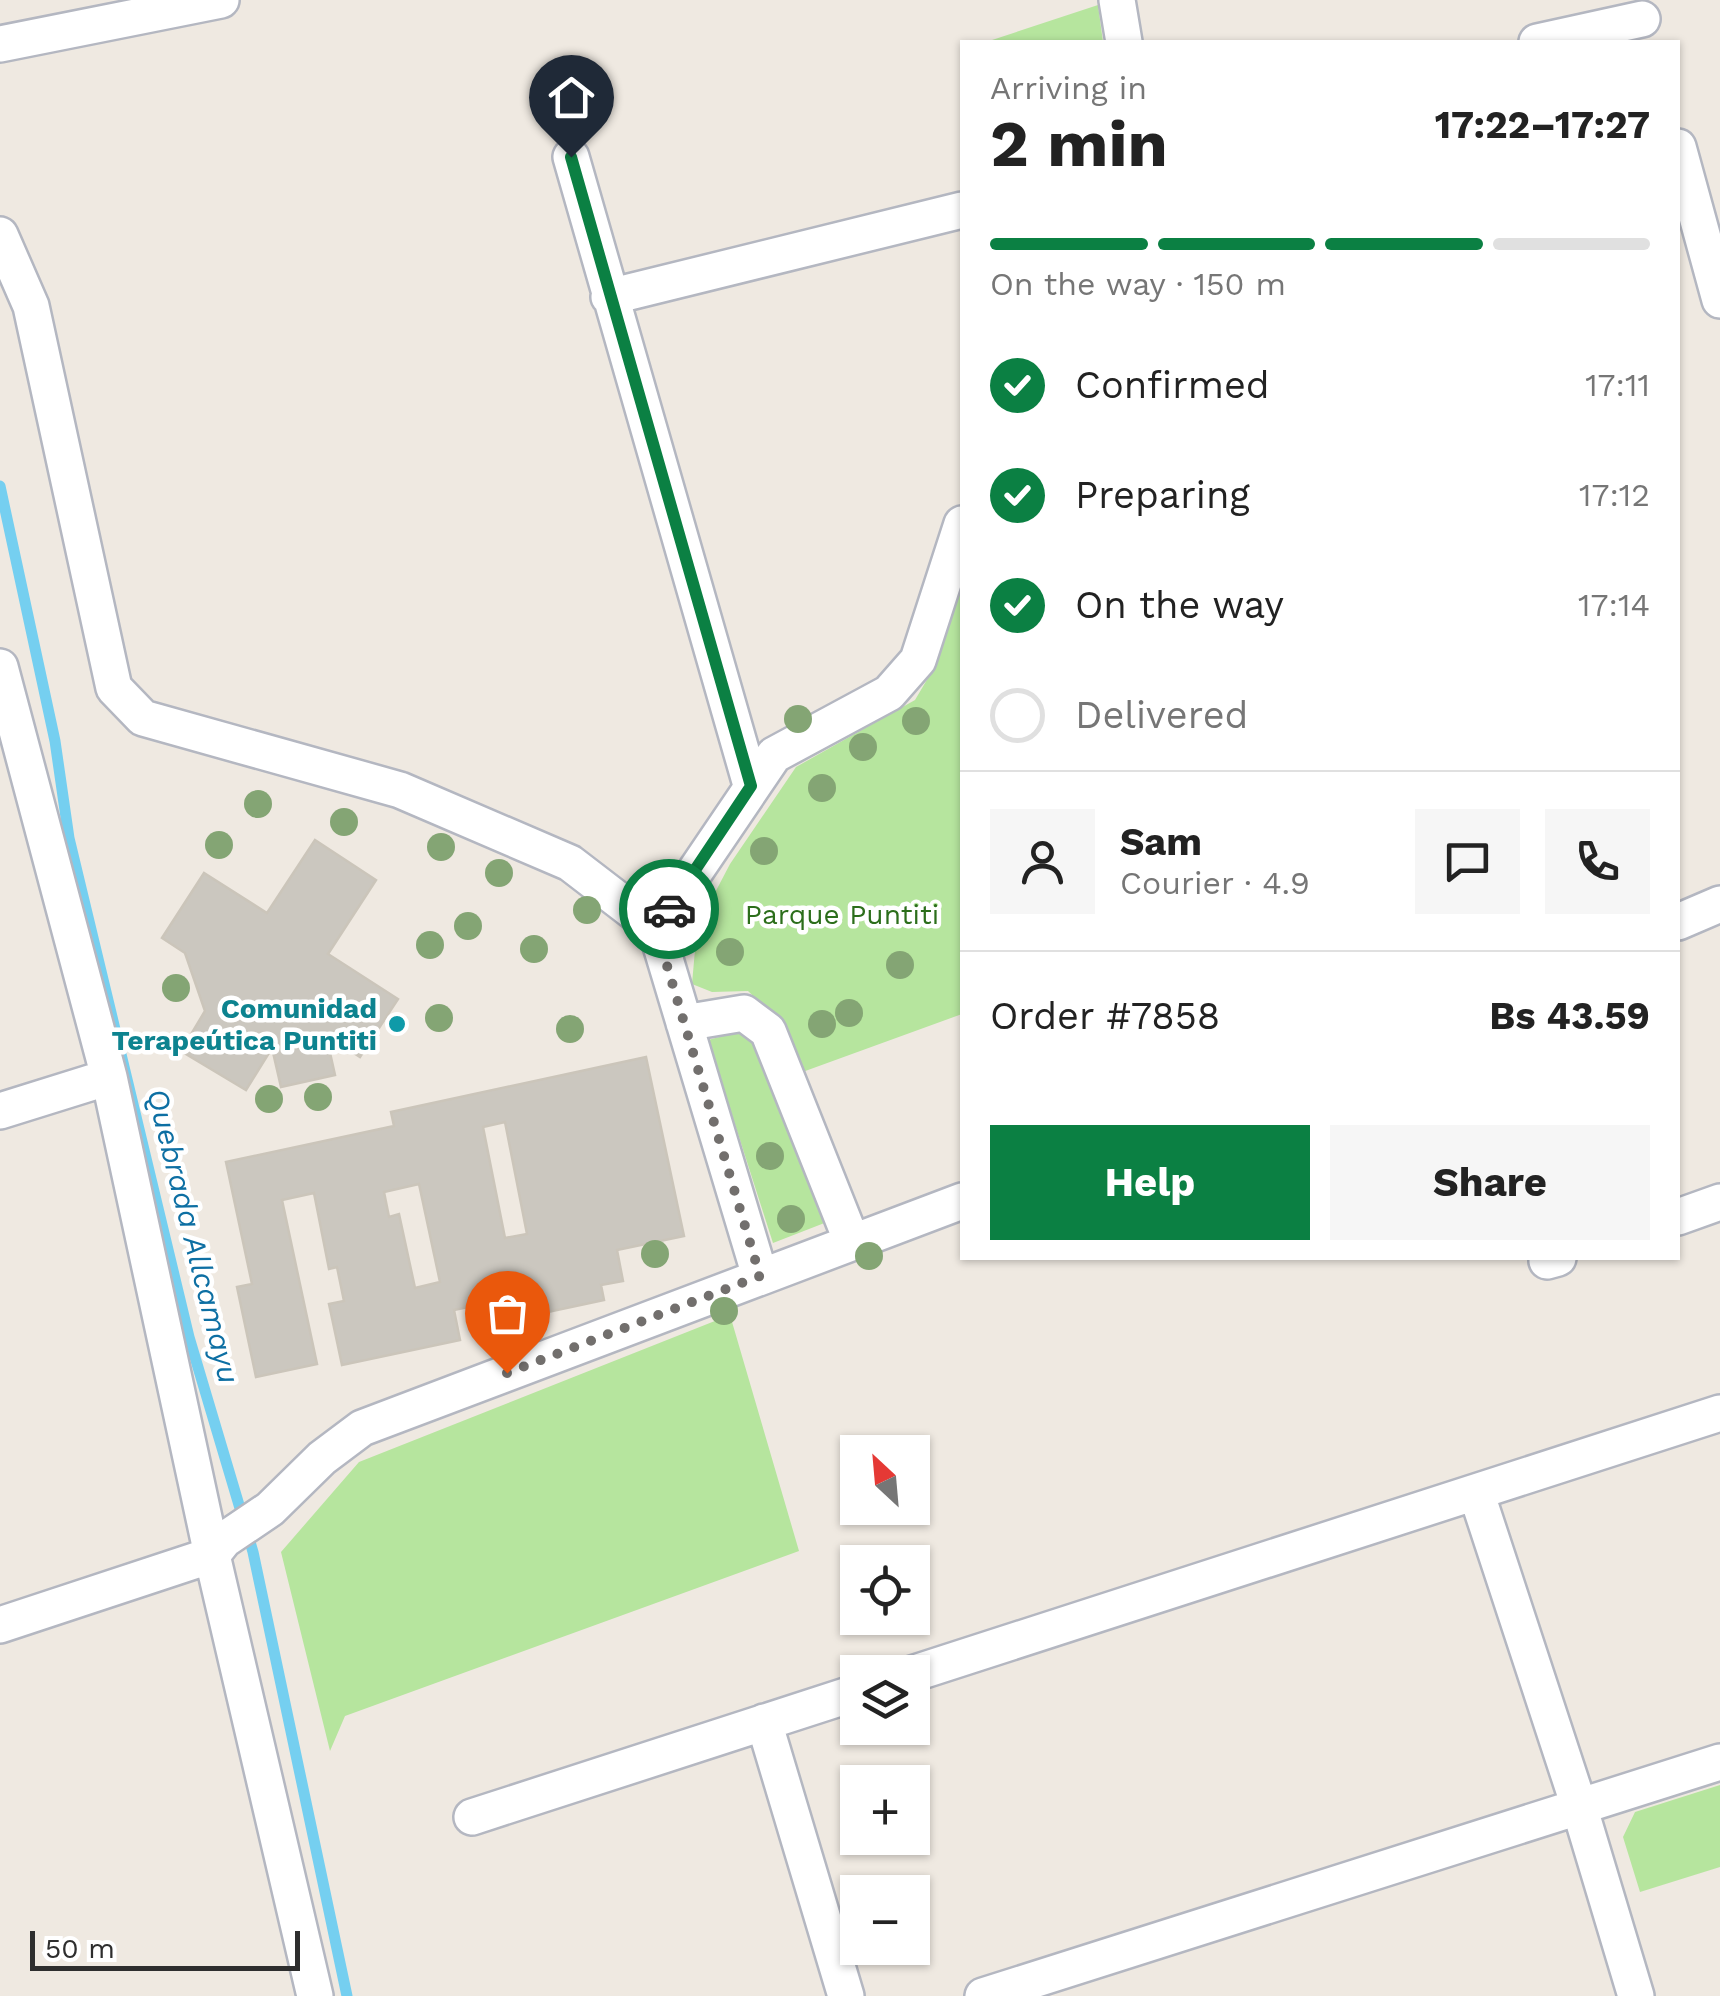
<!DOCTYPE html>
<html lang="en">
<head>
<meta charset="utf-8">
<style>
  :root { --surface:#fff; --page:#f6f6f6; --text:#222; --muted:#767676; --line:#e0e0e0; --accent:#0b8043 }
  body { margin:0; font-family:"Work Sans",sans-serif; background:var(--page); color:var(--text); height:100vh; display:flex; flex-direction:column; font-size:38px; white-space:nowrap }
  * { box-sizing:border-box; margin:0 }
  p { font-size:32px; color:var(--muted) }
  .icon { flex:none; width:55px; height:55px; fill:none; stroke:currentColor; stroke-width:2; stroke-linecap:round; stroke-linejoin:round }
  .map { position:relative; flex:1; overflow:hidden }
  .panel { position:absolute; left:960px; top:40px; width:720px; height:1220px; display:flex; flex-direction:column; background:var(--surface); border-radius:0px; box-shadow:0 2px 8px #0004 }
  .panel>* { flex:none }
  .needle { width:65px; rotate:334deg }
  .tools { position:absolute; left:840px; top:1435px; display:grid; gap:20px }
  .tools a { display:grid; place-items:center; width:90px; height:90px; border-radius:0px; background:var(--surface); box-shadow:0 2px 8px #0004; font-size:50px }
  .scale { position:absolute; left:30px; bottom:25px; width:270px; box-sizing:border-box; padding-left:10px; border:5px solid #2e2e2e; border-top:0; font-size:28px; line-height:35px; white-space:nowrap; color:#2e2e2e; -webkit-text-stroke:8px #fff; paint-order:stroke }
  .pin { position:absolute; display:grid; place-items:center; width:85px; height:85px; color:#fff; margin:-102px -42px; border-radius:50% 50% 50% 0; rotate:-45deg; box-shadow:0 0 10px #0007 }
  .pin .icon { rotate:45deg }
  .courier { position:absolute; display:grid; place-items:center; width:100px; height:100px; margin:-50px; border:8px solid #0b8043; border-radius:50%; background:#fff; color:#222; box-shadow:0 2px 12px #0007 }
  .headline em { font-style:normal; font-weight:700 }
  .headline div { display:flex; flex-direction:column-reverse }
  .headline { display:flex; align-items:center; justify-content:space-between; height:170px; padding:0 30px }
  h1 { font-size:65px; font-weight:700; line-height:75px }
  .bar { display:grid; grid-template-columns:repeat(4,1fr); gap:15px 10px; align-content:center; height:120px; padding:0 30px }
  .bar i { height:12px; border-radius:8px; background:var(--line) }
  .bar .on { background:var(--accent) }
  .bar p { grid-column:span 4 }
  .line { display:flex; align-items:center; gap:25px; padding:0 30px; border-top:2px solid var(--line) }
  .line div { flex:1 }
  .round { display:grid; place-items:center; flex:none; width:105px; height:105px; border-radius:0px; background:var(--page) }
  ol { padding:0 30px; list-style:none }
  li { display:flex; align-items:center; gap:30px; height:110px }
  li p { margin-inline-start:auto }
  li .icon { padding:10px; border-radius:50%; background:var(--accent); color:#fff; stroke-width:4 }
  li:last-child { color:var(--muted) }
  li i { width:55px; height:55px; border:5px solid var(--line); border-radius:50% }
  .button { display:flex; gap:20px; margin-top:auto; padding:20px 30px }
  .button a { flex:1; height:115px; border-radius:0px; background:var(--accent); color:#fff; font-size:40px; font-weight:700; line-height:115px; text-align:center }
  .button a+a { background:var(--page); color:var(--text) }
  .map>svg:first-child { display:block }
</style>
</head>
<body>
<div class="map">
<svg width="1720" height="1996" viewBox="0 0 1720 1996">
  <rect width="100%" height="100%" fill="#efe9e1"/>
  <path fill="#b6e59e" d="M1098 5 1103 42H986Z
    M962 584V1014L797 1074 778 1020 748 991 712 992 692 984 697 927 730 864 796 767 915 700 938 661Z
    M738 1032 765 1043 827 1222 773 1243 708 1040Z
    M730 1315 799 1551 345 1716 330 1751 281 1552 359 1462Z
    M1720 1785V1867L1640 1892 1623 1837 1635 1812Z"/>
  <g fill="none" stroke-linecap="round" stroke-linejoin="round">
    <path stroke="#75cff0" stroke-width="11" d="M0 486 55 741 69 838 189 1337 253 1552 347 1996"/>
  </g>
  <path fill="#cbc7bf" stroke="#cbc5ba" stroke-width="2.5" fill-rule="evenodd" d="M315 840 376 880 328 954 398 999 360 1057 326 1035 335 1075 281 1087 272 1048 246 1090 181 1051 205 1011 185 953 162 938 204 873 267 913Z
    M646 1057 684 1236 617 1250 623 1281 601 1285 604 1300 515 1319 510 1298 454 1310 460 1340 342 1365 329 1304 344 1301 337 1267 329 1269 314 1193 282 1200 317 1364 256 1377 237 1287 252 1284 226 1162 394 1126 391 1112ZM505 1122 527 1234 505 1238 483 1127ZM419 1184 440 1282 415 1288 399 1214 389 1217 384 1192Z"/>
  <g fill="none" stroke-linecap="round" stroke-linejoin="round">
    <g stroke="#b4b7c1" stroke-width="40">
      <path id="minor" d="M1117 0 1124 42
        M1537 42 1642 19
        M0 44 221 0
        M1678 147 1720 300
        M571 157 751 785
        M0 235 31 306 114 688 143 718 400 790 570 863 656 929 760 1276
        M609 297 962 210
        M0 667 109 1077 212 1555 315 1996
        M1678 922 1720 904
        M656 929 774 755 889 693 918 660 962 524
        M684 1023 744 1013 768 1031 852 1242
        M0 1111 109 1077
        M1678 1217 1720 1202
        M1547 1261 1558 1258
        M1476 1492 1579 1806 1636 1996
        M0 1625 212 1555 224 1540 270 1509 322 1458 362 1428 962 1201
        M912 1674 1720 1413
        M764 1722 846 1996
        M472 1817 858 1692
        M983 1996 1720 1762"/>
    </g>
    <use href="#minor" stroke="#fff" stroke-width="35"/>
  </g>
  <g fill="#84a574">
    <circle cx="798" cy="719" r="14"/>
    <circle cx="916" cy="721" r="14"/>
    <circle cx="863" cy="747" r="14"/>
    <circle cx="822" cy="788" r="14"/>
    <circle cx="258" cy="804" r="14"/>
    <circle cx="344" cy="822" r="14"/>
    <circle cx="219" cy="845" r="14"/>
    <circle cx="441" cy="847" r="14"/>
    <circle cx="764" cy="851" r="14"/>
    <circle cx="499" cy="873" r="14"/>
    <circle cx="587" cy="910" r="14"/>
    <circle cx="468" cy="926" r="14"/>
    <circle cx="430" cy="945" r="14"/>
    <circle cx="534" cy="949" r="14"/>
    <circle cx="730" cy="952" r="14"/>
    <circle cx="900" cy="965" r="14"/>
    <circle cx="176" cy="988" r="14"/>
    <circle cx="849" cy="1013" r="14"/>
    <circle cx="439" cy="1018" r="14"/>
    <circle cx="822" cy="1024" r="14"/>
    <circle cx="570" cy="1029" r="14"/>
    <circle cx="318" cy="1097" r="14"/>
    <circle cx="269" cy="1099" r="14"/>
    <circle cx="770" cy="1156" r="14"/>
    <circle cx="791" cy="1219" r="14"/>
    <circle cx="655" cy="1254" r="14"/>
    <circle cx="869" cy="1256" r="14"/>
    <circle cx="724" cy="1311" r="14"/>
  </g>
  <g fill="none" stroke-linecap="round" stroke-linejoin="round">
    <path stroke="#726f6d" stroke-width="10" stroke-dasharray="0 18" d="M507 1373 760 1276 656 929 669 909"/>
    <path stroke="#0b8043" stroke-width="12" d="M571 157 751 786 669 909"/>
  </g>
  <circle fill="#0f9aa8" stroke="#fff" stroke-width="4" cx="397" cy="1024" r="10"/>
  <g text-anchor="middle" stroke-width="9" stroke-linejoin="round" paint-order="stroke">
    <g font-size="28" fill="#2c6e1b" stroke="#fff">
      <text x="842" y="924">Parque Puntiti</text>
    </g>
    <g font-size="28" font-weight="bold" fill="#0d838f" stroke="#fff" text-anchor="end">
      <text x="377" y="1018">Comunidad<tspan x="377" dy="32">Terapeútica Puntiti</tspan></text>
    </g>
    <g font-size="30" font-style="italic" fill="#0d6fa3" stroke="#fff">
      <text transform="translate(193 1236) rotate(76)" y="10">Quebrada Allcamayu</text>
    </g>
  </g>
</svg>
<div class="tools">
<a><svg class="needle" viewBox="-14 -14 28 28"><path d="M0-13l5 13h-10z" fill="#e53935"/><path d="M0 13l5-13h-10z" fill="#767676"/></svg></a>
<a><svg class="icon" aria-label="locate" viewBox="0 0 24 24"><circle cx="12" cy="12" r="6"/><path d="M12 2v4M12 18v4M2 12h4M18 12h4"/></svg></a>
<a><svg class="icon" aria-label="layers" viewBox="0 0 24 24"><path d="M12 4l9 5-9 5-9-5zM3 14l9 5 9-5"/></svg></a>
<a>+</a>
<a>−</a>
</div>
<div class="scale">50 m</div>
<div class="pin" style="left:507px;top:1373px;background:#ea580c"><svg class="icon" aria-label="bag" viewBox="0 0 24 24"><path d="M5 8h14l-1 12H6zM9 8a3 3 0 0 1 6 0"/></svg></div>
<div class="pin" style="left:571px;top:157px;background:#1f2937"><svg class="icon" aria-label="home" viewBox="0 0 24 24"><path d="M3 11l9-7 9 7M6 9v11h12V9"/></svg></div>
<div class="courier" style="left:669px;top:909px"><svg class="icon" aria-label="car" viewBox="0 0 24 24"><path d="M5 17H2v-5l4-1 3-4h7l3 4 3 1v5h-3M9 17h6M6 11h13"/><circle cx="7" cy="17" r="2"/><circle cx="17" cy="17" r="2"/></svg></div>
<section class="panel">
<div class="headline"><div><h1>2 min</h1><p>Arriving in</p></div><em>17:22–17:27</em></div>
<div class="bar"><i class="on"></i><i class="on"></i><i class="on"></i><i></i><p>On the way · 150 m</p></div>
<ol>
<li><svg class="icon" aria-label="check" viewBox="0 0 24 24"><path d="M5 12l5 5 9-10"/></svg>Confirmed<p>17:11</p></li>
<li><svg class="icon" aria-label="check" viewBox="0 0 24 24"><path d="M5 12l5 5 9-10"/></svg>Preparing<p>17:12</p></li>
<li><svg class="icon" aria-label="check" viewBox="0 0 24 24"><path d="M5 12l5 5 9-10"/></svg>On the way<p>17:14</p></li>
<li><i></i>Delivered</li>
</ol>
<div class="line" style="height:180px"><a class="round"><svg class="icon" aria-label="person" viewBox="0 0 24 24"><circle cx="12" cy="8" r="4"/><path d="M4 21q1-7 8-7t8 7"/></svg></a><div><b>Sam</b><p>Courier · 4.9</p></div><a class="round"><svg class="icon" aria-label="chat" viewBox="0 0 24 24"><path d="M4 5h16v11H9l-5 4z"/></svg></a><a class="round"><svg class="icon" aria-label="phone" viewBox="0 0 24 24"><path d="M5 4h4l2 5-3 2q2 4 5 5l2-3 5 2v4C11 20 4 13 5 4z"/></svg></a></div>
<div class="line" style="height:130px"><div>Order #7858</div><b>Bs 43.59</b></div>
<div class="button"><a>Help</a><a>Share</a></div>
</section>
</div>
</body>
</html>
